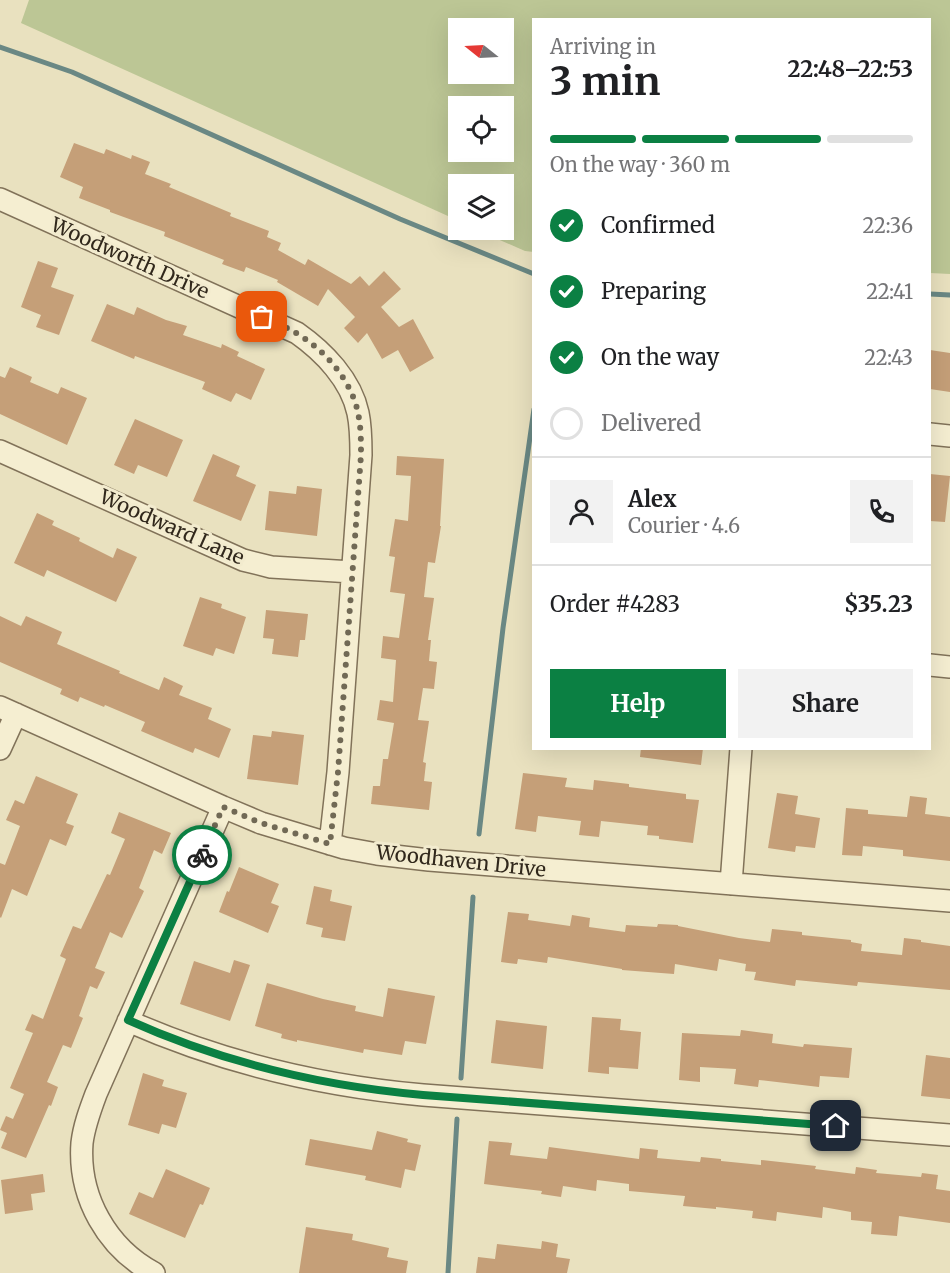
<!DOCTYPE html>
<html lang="en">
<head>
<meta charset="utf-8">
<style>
  :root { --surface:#fff; --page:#f2f2f2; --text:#202124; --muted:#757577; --line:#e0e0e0; --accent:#0b8043 }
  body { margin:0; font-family:Merriweather,serif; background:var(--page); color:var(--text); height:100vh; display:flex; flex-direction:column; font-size:22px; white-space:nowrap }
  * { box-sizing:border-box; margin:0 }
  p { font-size:20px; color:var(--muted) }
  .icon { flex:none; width:33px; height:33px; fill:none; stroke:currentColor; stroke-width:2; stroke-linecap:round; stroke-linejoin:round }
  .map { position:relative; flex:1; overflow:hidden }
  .sheet { position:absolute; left:532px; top:18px; width:399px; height:732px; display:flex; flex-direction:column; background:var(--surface); border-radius:0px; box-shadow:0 6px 24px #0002 }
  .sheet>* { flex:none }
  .needle { width:39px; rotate:288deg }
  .fabs { position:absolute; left:448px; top:18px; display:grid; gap:12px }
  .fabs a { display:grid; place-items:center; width:66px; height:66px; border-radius:0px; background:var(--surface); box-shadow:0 6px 24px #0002; font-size:30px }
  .pin { position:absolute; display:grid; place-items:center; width:51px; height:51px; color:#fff; margin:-26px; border-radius:12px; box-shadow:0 3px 9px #0006 }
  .courier { position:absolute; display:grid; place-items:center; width:60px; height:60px; margin:-30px; border:4px solid #0b8043; border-radius:50%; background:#fff; color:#222; box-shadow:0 2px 8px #0007 }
  .head em { font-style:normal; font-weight:700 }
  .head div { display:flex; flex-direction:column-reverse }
  .head { display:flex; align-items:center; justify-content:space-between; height:102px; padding:0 18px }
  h1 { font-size:39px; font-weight:700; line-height:45px }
  .bar { display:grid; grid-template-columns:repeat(4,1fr); gap:9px 6px; align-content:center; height:72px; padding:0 18px }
  .bar i { height:8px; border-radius:4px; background:var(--line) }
  .bar .active { background:var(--accent) }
  .bar p { grid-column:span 4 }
  .line { display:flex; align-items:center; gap:15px; padding:0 18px; border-top:2px solid var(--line) }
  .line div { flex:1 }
  .round { display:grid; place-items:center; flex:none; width:63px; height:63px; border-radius:0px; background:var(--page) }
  ol { padding:0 18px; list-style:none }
  li { display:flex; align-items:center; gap:18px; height:66px }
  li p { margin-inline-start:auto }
  li .icon { padding:6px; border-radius:50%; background:var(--accent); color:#fff; stroke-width:4 }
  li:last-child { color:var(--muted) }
  li i { width:33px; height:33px; border:3px solid var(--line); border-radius:50% }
  .button { display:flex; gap:12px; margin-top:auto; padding:12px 18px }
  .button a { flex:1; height:69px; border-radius:0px; background:var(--accent); color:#fff; font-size:24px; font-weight:700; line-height:69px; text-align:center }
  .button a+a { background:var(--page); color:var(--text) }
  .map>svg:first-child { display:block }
</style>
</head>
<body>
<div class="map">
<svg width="950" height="1273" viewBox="0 0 950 1273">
  <rect width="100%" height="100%" fill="#e9e1bf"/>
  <path fill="#bcc695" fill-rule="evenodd" d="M29 0H950V274L930 273V20H534V252L525 251 477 230H504V184H459V221L21 23ZM459 28H504V74H459ZM459 106H504V152H459Z"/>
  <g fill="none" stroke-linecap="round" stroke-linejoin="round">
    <path stroke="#6a8884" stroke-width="5" d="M0 47 72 72 400 219 534 274
      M930 294 950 295
      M479 834 503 628 534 409
      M461 1078 473 897
      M448 1273 457 1119"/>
  </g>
  <path fill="#c59f78" d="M74 143 104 154 106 149 131 159 132 155 150 162 145 174 171 184 169 187 231 213 230 216 269 231 267 237 281 243 278 250 305 265 308 259 351 284 360 276 369 286 384 271 401 289 381 307 399 327 413 319 434 358 410 372 398 350 382 359 367 333 358 343 344 328 355 317 328 289 318 306 277 282 278 280 246 267 244 272 222 264 224 260 164 236 165 232 110 212V210L79 198 83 187 60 177Z
    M38 261 58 268 51 287 74 295 59 335 36 327 41 315 21 307Z
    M107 304 134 315 137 307 166 320 187 326 183 335 221 348 222 344 239 352 237 356 265 369 251 400 236 393 231 402 202 389 205 382 135 356 134 359 91 341Z
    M930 350 950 353V392L930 389Z
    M10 367 32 377 30 382 58 394 61 387 87 398 67 445 0 414V376L5 378Z
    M135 419 183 440 167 477 138 465 134 474 114 465Z
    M213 454 240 466 236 476 256 485 241 521 193 501Z
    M397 456 444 459 440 526H441L435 563 428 562 424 597 434 598 428 640H431L429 661 437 662 434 689 423 688 418 720 429 721 423 762 426 763 424 781 432 782 429 810 371 804 373 786H380L383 759H388L394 723 377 720 380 700 393 702 396 660 381 658 383 636 399 638 405 594 390 592 395 557 389 556 395 519 408 521 411 476 396 475Z
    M930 474 950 476 945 522 930 521Z
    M297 486 322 489 317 536 265 530 269 491 296 494Z
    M37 513 54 521 52 525 80 538 79 541 113 558 117 548 137 557 116 602 47 570 44 577 14 563Z
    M200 597 222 604 221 608 246 617 234 654 216 648 213 656 183 646Z
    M266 610 308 614 305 640H300L298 657 272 654 274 639 263 638Z
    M0 616 21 626 26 616 62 632 57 644 120 671 119 673 159 690 164 677 183 686 179 695 212 708 208 719 231 729 219 758 195 748 193 753 162 740 141 731 145 722 105 705 104 707 80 697 78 702 60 694 62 689 0 662Z
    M272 731 304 735 298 785 247 779 253 735 271 737Z
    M641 748H703L701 765 640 757Z
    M523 773 567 778 565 787 593 790 594 780 629 784V787L686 794V799L699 800 693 843 659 839V836L647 835 648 826 601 821 599 837 579 835 581 821 538 816 536 832 515 829Z
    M36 776 78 794 66 823 74 826 66 846 50 839 27 896 12 889 1 918 0 917V863L5 865 20 826 6 820 15 800 24 804Z
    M777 793 798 796 795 814 820 818 815 848 796 846 795 852 768 848Z
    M910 796 927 798 925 814 950 817V861L903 856V850L863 846 862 856 842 855 846 808 868 810V814L907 817Z
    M119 812 171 833 162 854 154 850 139 888 144 891 122 938 110 932 95 968 105 972 97 989 90 986 79 1016 83 1018 71 1048 63 1045 47 1082 58 1087 51 1106 49 1105 26 1158 1 1148 7 1133 0 1130 6 1116 13 1119 24 1094 10 1088 33 1033 25 1030 32 1014 43 1019 66 959 60 956 73 926 81 929 107 874 110 875 125 839 111 833Z
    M239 867 279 884 271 903 279 906 268 933 219 912 227 891 229 892Z
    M314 886 332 890 330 901 352 906 345 941 321 937 323 928 306 924Z
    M508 912 529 914 528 920 570 926 572 915 590 918 589 927 625 932 626 925 657 927 658 924 678 925V926L739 938 770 942 772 929 802 932V935L851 940V942L862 944 861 951 902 955 904 938 921 940V942L950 946V990L858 982 857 986 796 980 795 986 754 980 756 972 745 971 746 964 719 959 717 971 675 964 674 974 622 970V969L548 957 547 963 518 959 517 964 501 962Z
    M234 960 250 965 230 1021 180 1004 194 961 230 973Z
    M267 983 323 999 356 1006 355 1011 383 1017 388 988 435 996 426 1044 405 1041 402 1055 364 1049 363 1053 297 1040V1042L281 1038 282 1034 255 1026Z
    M592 1017 621 1019 620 1030 641 1032 638 1069 609 1067V1074L588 1072Z
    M496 1020 547 1026 543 1069 491 1063Z
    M741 1030 773 1034 772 1043 803 1047 804 1044 852 1048 849 1078 820 1076 819 1087 759 1080 758 1087 734 1084 736 1069 700 1067V1082L679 1080 682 1033 740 1036Z
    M926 1055 950 1058V1099L921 1096Z
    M143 1073 164 1080 162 1086 187 1093 176 1128 162 1124 159 1134 128 1125Z
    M377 1131 408 1139 407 1142 421 1145 415 1171 405 1169 401 1188 365 1180 366 1176 305 1165 310 1139 372 1150Z
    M489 1141 512 1143 510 1155 547 1159 549 1147 639 1159 640 1148 658 1150 657 1158 700 1162 701 1157 721 1159V1161L761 1165V1160L816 1166 815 1169 855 1174 856 1167 877 1170 876 1173 921 1177 922 1173 938 1175 936 1189 950 1191V1223L899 1216 897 1236 871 1234 872 1222 851 1220V1212L823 1207 822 1218 777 1212 776 1221 752 1218 753 1211 716 1207V1209L683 1206 685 1196 629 1191V1184L597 1180 596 1191 563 1186 561 1197 541 1194 542 1191 484 1184Z
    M166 1169 210 1188 203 1205 200 1204 185 1238 129 1214 139 1192 153 1198Z
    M43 1174 45 1192 31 1194 33 1210 5 1214 1 1180Z
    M306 1227 353 1234 352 1240 389 1248 387 1257 408 1261 406 1273H299Z
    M542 1241 558 1244 556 1257 570 1259 567 1273H476L478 1257 495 1259 497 1244 541 1249Z"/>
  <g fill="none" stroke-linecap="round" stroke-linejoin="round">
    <g stroke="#817259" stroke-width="24">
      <path id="minor" d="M0 199 297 333C324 352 351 380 358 413 361 427 361 441 361 455L338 772 330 844
        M930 434 950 436
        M0 451 243 560 271 567 352 572
        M930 665 950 667
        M0 707 223 807 261 823 344 848 377 854 429 860 950 901
        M0 749 16 714
        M731 884 741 748
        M128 1021C221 1062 322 1086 423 1095L950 1135
        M154 1273C107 1248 78 1197 82 1143 84 1126 90 1110 96 1094L223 807"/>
    </g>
    <use href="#minor" stroke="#f5eed1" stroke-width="21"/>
  </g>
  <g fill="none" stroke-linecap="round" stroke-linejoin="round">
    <path stroke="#716955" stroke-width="6" stroke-dasharray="0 10.8" d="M202 855 223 807 261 823 330 844 338 772 361 455C361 441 361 427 358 413 352 381 324 349 296 333 286 327 274 322 262 317"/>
    <path stroke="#0b8043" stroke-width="8" d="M202 855 128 1020C221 1062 322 1086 423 1095L836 1126"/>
  </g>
  <g text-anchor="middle" stroke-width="6" stroke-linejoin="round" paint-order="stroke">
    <g font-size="20" fill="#31281c" stroke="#f2ebce">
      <text transform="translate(130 258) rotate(24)" y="7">Woodworth Drive</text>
      <text transform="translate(172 527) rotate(24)" y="7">Woodward Lane</text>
      <text transform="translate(461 861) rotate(6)" y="7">Woodhaven Drive</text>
    </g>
  </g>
</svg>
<div class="fabs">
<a><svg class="needle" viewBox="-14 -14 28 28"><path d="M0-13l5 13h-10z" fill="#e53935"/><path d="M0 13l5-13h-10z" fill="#757577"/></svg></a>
<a><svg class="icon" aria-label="locate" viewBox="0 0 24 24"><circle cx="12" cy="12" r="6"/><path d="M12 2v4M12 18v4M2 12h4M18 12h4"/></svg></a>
<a><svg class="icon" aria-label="layers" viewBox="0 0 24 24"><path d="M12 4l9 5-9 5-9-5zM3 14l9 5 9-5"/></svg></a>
</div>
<div class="pin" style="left:262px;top:317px;background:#ea580c"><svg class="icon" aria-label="bag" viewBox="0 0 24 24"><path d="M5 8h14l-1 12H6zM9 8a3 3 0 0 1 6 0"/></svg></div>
<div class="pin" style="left:836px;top:1126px;background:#1f2937"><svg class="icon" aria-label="home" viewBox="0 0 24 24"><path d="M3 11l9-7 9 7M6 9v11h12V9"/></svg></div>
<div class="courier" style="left:202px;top:855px"><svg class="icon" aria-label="bike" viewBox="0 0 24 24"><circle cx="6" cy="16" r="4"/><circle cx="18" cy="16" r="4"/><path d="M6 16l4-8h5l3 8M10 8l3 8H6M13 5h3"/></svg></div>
<section class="sheet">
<div class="head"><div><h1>3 min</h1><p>Arriving in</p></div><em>22:48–22:53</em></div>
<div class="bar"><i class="active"></i><i class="active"></i><i class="active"></i><i></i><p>On the way · 360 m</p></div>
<ol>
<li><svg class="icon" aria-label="check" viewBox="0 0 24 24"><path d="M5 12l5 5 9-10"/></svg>Confirmed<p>22:36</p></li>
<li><svg class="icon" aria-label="check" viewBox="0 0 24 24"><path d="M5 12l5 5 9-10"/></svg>Preparing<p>22:41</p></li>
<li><svg class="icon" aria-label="check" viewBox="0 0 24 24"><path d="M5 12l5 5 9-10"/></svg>On the way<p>22:43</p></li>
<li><i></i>Delivered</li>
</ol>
<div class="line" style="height:108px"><a class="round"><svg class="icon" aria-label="person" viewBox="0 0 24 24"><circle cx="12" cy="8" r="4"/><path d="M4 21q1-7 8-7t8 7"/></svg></a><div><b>Alex</b><p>Courier · 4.6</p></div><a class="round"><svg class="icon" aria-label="phone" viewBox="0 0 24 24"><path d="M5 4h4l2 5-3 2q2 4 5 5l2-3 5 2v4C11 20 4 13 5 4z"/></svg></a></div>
<div class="line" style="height:78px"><div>Order #4283</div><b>$35.23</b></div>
<div class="button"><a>Help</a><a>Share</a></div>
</section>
</div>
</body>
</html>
